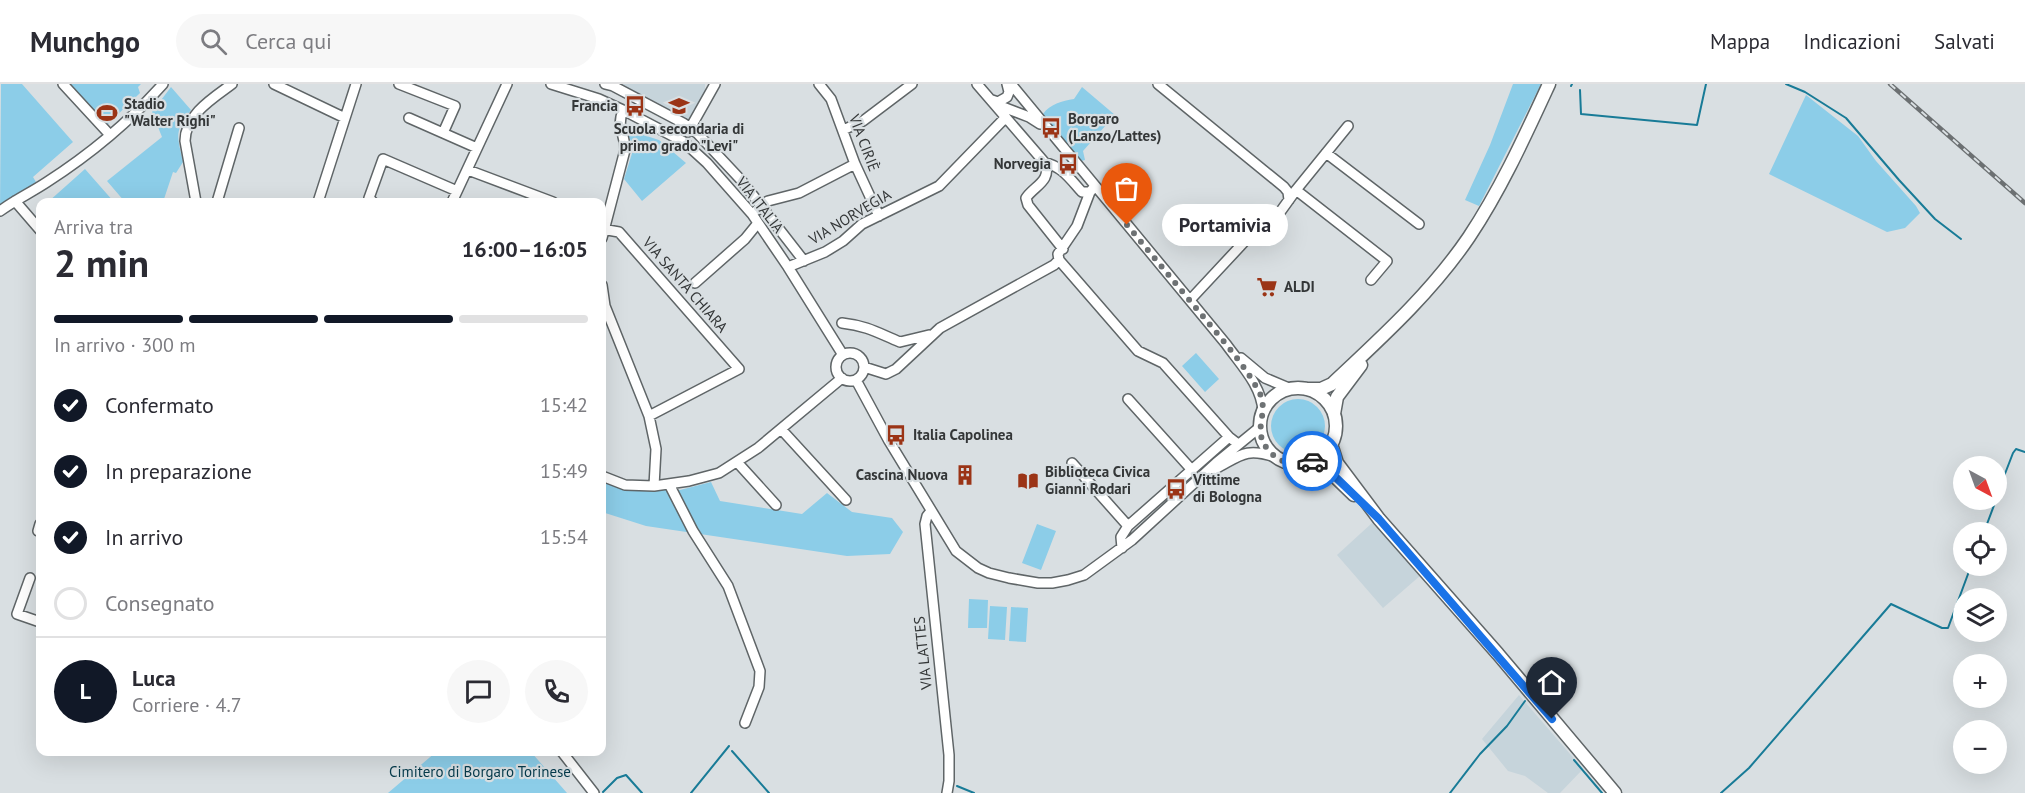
<!DOCTYPE html>
<html lang="it">
<head>
<meta charset="utf-8">
<style>
  :root { --surface:#fff; --page:#f7f7f7; --text:#2b2b33; --muted:#7c7c81; --line:#e1e1e2; --accent:#111827 }
  body { margin:0; font-family:"PT Sans",sans-serif; background:var(--page); color:var(--text); height:100vh; display:flex; flex-direction:column; font-size:22px; white-space:nowrap }
  * { box-sizing:border-box; margin:0 }
  p { font-size:20px; color:var(--muted) }
  .icon { flex:none; width:33px; height:33px; fill:none; stroke:currentColor; stroke-width:2; stroke-linecap:round; stroke-linejoin:round }
  .map { position:relative; flex:1; overflow:hidden }
  .side { position:absolute; left:36px; top:114px; width:570px; height:558px; display:flex; flex-direction:column; background:var(--surface); border-radius:12px; box-shadow:0 6px 24px #0002 }
  .side>* { flex:none }
  .needle { width:39px; rotate:139deg }
  .controls { position:absolute; left:1953px; top:372px; display:grid; gap:12px }
  .controls a { display:grid; place-items:center; width:54px; height:54px; border-radius:50%; background:var(--surface); box-shadow:0 6px 24px #0002; font-size:30px }
  .pin { position:absolute; display:grid; place-items:center; width:51px; height:51px; color:#fff; margin:-62px -26px; border-radius:50% 50% 50% 0; rotate:-45deg; box-shadow:0 0 6px #0007 }
  .pin .icon { rotate:45deg }
  .courier { position:absolute; display:grid; place-items:center; width:60px; height:60px; margin:-30px; border:4px solid #1a73e8; border-radius:50%; background:#fff; color:#222; box-shadow:0 2px 8px #0007 }
  .bubble { position:absolute; height:42px; border-radius:21px; background:var(--surface); box-shadow:0 6px 24px #0002; font-size:20px; font-weight:700; line-height:42px; text-align:center }
  .head em { font-style:normal; font-weight:700 }
  .head div { display:flex; flex-direction:column-reverse }
  .head { display:flex; align-items:center; justify-content:space-between; height:102px; padding:0 18px }
  h1 { font-size:39px; font-weight:700; line-height:45px }
  .bar { display:grid; grid-template-columns:repeat(4,1fr); gap:9px 6px; align-content:center; height:72px; padding:0 18px }
  .bar i { height:8px; border-radius:4px; background:var(--line) }
  .bar .on { background:var(--accent) }
  .bar p { grid-column:span 4 }
  .line { display:flex; align-items:center; gap:15px; padding:0 18px; border-top:2px solid var(--line) }
  .line div { flex:1 }
  .round { display:grid; place-items:center; flex:none; width:63px; height:63px; border-radius:32px; background:var(--page) }
  ol { padding:0 18px; list-style:none }
  li { display:flex; align-items:center; gap:18px; height:66px }
  li p { margin-inline-start:auto }
  li .icon { padding:6px; border-radius:50%; background:var(--accent); color:#fff; stroke-width:4 }
  li:last-child { color:var(--muted) }
  li i { width:33px; height:33px; border:3px solid var(--line); border-radius:50% }
  header { display:flex; align-items:center; gap:36px; box-sizing:border-box; height:84px; padding:0 30px; background:var(--surface); border-bottom:2px solid var(--line) }
  header strong { font-size:28px }
  nav { display:flex; gap:33px; margin-inline-start:auto; font-size:21px }
  .search { width:420px; height:54px; background:var(--page); display:flex; align-items:center; gap:15px; box-sizing:border-box; padding:0 21px; border-radius:33px; color:var(--muted); font-size:22px }
  .map>svg:first-child { display:block }
</style>
</head>
<body>
<header>
<strong>Munchgo</strong>
<div class="search"><svg class="icon" aria-label="search" viewBox="0 0 24 24"><circle cx="10" cy="10" r="6"/><path d="M15 15l6 6"/></svg>Cerca qui</div>
<nav><a>Mappa</a><a>Indicazioni</a><a>Salvati</a></nav>
</header>
<div class="map">
<svg width="2025" height="709" viewBox="0 0 2025 709">
  <rect width="100%" height="100%" fill="#d9dfe2"/>
  <path fill="#c6d4db" d="M620 0H705V6L692 35 686 37Z
    M1372 439 1421 491 1383 524 1337 471Z
    M1519 611 1583 685 1560 709H1548L1525 692 1508 687 1482 655Z"/>
  <path fill="#8ccde8" d="M1 0H22L73 58 33 93 36 98 0 128Z
    M68 0H141L138 3 140 9 107 41Z
    M1513 0H1541L1479 122 1465 116 1490 61Z
    M171 3 191 26C174 48 177 51 183 78L176 89 173 88 163 118H125L107 97 162 53 152 28Z
    M1082 3 1115 31 1083 67 1085 76 1081 77 1043 30C1050 20 1062 17 1074 15Z
    M1806 11 1858 52 1876 77 1916 122 1920 129 1905 144 1887 148 1769 90Z
    M625 45 659 56 686 79 642 117 624 95 634 63Z
    M85 85 114 118H48Z
    M1196 269 1219 295 1205 308 1182 282Z
    M1271 342a27 27 0 1 1 54 0a27 27 0 1 1-54 0Z
    M602 397 625 405 680 406 711 398 720 417 802 430 827 409 852 428 892 434 903 448 890 470 847 472 646 442 602 428Z
    M1037 440 1056 447 1041 486 1022 479Z
    M969 515 988 516 987 544H968Z
    M990 522 1007 523 1005 556 988 555Z
    M1011 523 1028 524 1026 558 1009 557Z
    M436 668H531L567 709H388Z"/>
  <g fill="none" stroke-linecap="round" stroke-linejoin="round">
    <path stroke="#187b97" stroke-width="2" d="M1786 0 1805 8 1846 34 1899 96 1935 135 1961 155
      M1571 2 1572 0
      M1580 6 1581 30 1697 41 1706 0
      M1996 413 2013 369 2016 365 2025 368
      M1984 448 1996 416
      M732 667 769 709
      M1574 676 1602 709
      M957 702 974 709
      M603 708 617 694 626 691 642 709
      M691 709 729 662
      M1450 709 1480 670 1507 642 1525 617
      M1721 709 1749 684 1891 520 1942 544H1948L1971 482"/>
    <g stroke="#5f6567" stroke-width="12">
      <path id="minor" d="M63 0 110 51
        M274 0 345 34
        M399 0 455 22 443 49
        M551 0 599 15 623 26 684 58 707 79 752 130 788 183 843 271
        M605 0 613 2 683 39 697 49 741 96 804 177
        M819 0 831 15 855 80 879 132
        M977 0 1045 79C1052 97 1034 102 1026 114L1028 121 1063 165
        M1011 0 1226 260C1241 281 1262 302 1263 328
        M1158 0 1284 103 1288 108 1289 116
        M992 16 998 18 1007 13 1009 8 1007 0
        M995 20 1029 33 1040 40
        M409 34 477 64
        M843 46 863 37 912 0
        M688 48 715 0
        M1326 69 1419 140
        M1045 79C1062 82 1071 96 1082 108H1090
        M468 86 553 118
        M1296 106 1387 177 1371 196
        M15 117 40 146
        M196 118 185 57C185 31 213 14 232 0
        M217 118 239 44
        M318 118 356 0
        M373 118 369 114 383 75 457 107
        M452 118 507 0
        M757 126 768 117 799 109 855 80
        M0 127C15 116 32 108 47 98 89 71 130 37 163 0
        M602 145 619 148 739 285 649 332
        M602 154 625 66C625 48 616 45 623 26
        M1059 176 1138 267 1163 279 1229 353 1238 360
        M788 183 825 168 843 157 862 140 939 102 1005 34
        M695 199 745 155 758 139
        M602 201 605 222 649 332 656 365 654 402
        M1190 216 1245 157 1268 141 1278 131 1296 106 1348 42
        M842 239C868 242 878 249 900 258L929 251
        M836 283a14 14 0 1 1 28 0a14 14 0 1 1-28 0Z
        M1241 274 1265 294 1291 305
        M864 283 886 290 896 285 940 244 1054 181 1059 176 1058 170 1077 142 1090 108 1095 102
        M856 296 889 357 956 467 978 484 989 489 1009 494 1038 499H1052L1068 496 1084 491 1132 456 1216 379 1260 343
        M1128 315 1191 385
        M781 345 846 416
        M737 378 776 421
        M1072 379 1128 442
        M1215 385C1240 372 1245 363 1275 373
        M602 392 625 401 654 402 689 397 719 389 758 364 842 294
        M669 400 693 447 728 502 760 587 759 603 745 639
        M931 427 927 432 925 440 949 671V697L947 709
        M38 447 40 440
        M1122 464 1121 453 1128 442 1229 353
        M30 494 17 530 40 538
        M562 668 594 709"/>
    </g>
    <g stroke="#5f6567" stroke-width="15">
      <path id="major" d="M1260 342a38 38 0 1 1 76 0a38 38 0 1 1-76 0Z
        M1306 305H1321L1332 300C1381 254 1431 209 1469 153 1501 105 1525 52 1549 0
        M1334 330 1337 313 1361 281
        M1331 360 1337 379 1379 435 1498 570 1615 709
        M1312 377 1325 383 1354 411"/>
    </g>
    <use href="#minor" stroke="#fff" stroke-width="9"/>
    <use href="#major" stroke="#fff" stroke-width="12"/>
    <g stroke="#6c7072" stroke-width="4.5">
      <path id="rail" d="M1890 0 2025 119"/>
    </g>
    <use href="#rail" stroke="#d9dfe2" stroke-width="2" stroke-dasharray="7" stroke-linecap="butt"/>
  </g>
  <g fill="none" stroke-linecap="round" stroke-linejoin="round">
    <path stroke="#6e7274" stroke-width="6" stroke-dasharray="0 10.8" d="M1127 141C1152 171 1176 200 1201 230 1219 252 1239 274 1254 299 1257 304 1261 310 1262 316 1266 335 1252 349 1270 368 1281 380 1297 382 1312 377"/>
    <path stroke="#1a73e8" stroke-width="8" d="M1312 377 1325 383 1379 435 1552 635"/>
  </g>
  <defs>
    <g id="bus-bare" transform="scale(1.62)"><path d="M-5-6H5V4H4V6H2V4H-2V6H-4V4H-5ZM-3.5-4V0h7V-4ZM-3.5 1.2v1.5H-2V1.2ZM2 1.2v1.5H3.5V1.2Z" fill="#9b3416" stroke="#d9dfe2" stroke-width="2.5" paint-order="stroke"/></g>
    <g id="school-bare" transform="scale(1.62)"><path d="M0-5L7-2L0 1L-7-2ZM-4 1L0 2.5L4 1V4Q0 6-4 4Z" fill="#9b3416" stroke="#d9dfe2" stroke-width="2.5" paint-order="stroke"/></g>
    <g id="stadium-bare" transform="scale(1.62)"><path d="M0-5a6.5 5 0 1 0 0 10a6.5 5 0 1 0 0-10ZM-3.5-1.8h7v3.6h-7Z" fill="#9b3416" stroke="#d9dfe2" stroke-width="2.5" paint-order="stroke"/></g>
    <g id="supermarket-bare" transform="scale(1.62)"><path d="M-6-5.5h2.5l.6 2H6L4.5 2H-2.5L-4.4-4H-6ZM-1.5 3.2a1.3 1.3 0 1 0 .1 0ZM3 3.2a1.3 1.3 0 1 0 .1 0Z" fill="#9b3416" stroke="#d9dfe2" stroke-width="2.5" paint-order="stroke"/></g>
    <g id="building-bare" transform="scale(1.62)"><path d="M-4-6H4V6H1V3H-1V6H-4ZM-2.5-4.3h1.7v1.8h-1.7ZM.8-4.3h1.7v1.8H.8ZM-2.5-1h1.7V.8h-1.7ZM.8-1h1.7V.8H.8Z" fill="#9b3416" stroke="#d9dfe2" stroke-width="2.5" paint-order="stroke"/></g>
    <g id="library-bare" transform="scale(1.62)"><path d="M-6-4Q-3-5.5-.7-3.5V5Q-3 3-6 4ZM6-4Q3-5.5 .7-3.5V5Q3 3 6 4Z" fill="#9b3416" stroke="#d9dfe2" stroke-width="2.5" paint-order="stroke"/></g>
  </defs>
  <g fill-rule="evenodd">
    <use href="#bus-bare" x="635" y="22"/>
    <use href="#school-bare" x="679" y="22"/>
    <use href="#stadium-bare" x="107" y="29"/>
    <use href="#bus-bare" x="1051" y="44"/>
    <use href="#bus-bare" x="1068" y="80"/>
    <use href="#supermarket-bare" x="1267" y="203"/>
    <use href="#bus-bare" x="896" y="351"/>
    <use href="#building-bare" x="965" y="391"/>
    <use href="#library-bare" x="1028" y="397"/>
    <use href="#bus-bare" x="1176" y="405"/>
  </g>
  <g text-anchor="middle" stroke-width="4.5" stroke-linejoin="round" paint-order="stroke">
    <g font-size="15" font-weight="bold" fill="#343738" stroke="#d9dfe2" text-anchor="start">
      <text x="124" y="25">Stadio<tspan x="124" dy="17">"Walter Righi"</tspan></text>
      <text x="618" y="27" text-anchor="end">Francia</text>
      <text x="1068" y="40">Borgaro<tspan x="1068" dy="17">(Lanzo/Lattes)</tspan></text>
      <text x="679" y="50" text-anchor="middle">Scuola secondaria di<tspan x="679" dy="17">primo grado "Levi"</tspan></text>
      <text x="1051" y="85" text-anchor="end">Norvegia</text>
      <text x="1284" y="208">ALDI</text>
      <text x="913" y="356">Italia Capolinea</text>
      <text x="1045" y="393">Biblioteca Civica<tspan x="1045" dy="17">Gianni Rodari</tspan></text>
      <text x="948" y="396" text-anchor="end">Cascina Nuova</text>
      <text x="1193" y="401">Vittime<tspan x="1193" dy="17">di Bologna</tspan></text>
    </g>
    <g font-size="15" fill="#343738" stroke="#d9dfe2">
      <text transform="translate(864 59) rotate(69)" y="5">VIA CIRIÈ</text>
      <text transform="translate(760 121) rotate(52)" y="5">VIA ITALIA</text>
      <text transform="translate(850 133) rotate(-31)" y="5">VIA NORVEGIA</text>
      <text transform="translate(685 201) rotate(49)" y="5">VIA SANTA CHIARA</text>
      <text transform="translate(923 569) rotate(-96)" y="5">VIA LATTES</text>
    </g>
    <g font-size="15" fill="#053b4c" stroke="#d9dfe2">
      <text x="480" y="693">Cimitero di Borgaro Torinese</text>
    </g>
  </g>
</svg>
<div class="controls">
<a><svg class="needle" viewBox="-14 -14 28 28"><path d="M0-13l5 13h-10z" fill="#e53935"/><path d="M0 13l5-13h-10z" fill="#7c7c81"/></svg></a>
<a><svg class="icon" aria-label="locate" viewBox="0 0 24 24"><circle cx="12" cy="12" r="6"/><path d="M12 2v4M12 18v4M2 12h4M18 12h4"/></svg></a>
<a><svg class="icon" aria-label="layers" viewBox="0 0 24 24"><path d="M12 4l9 5-9 5-9-5zM3 14l9 5 9-5"/></svg></a>
<a>+</a>
<a>−</a>
</div>
<div class="pin" style="left:1127px;top:141px;background:#ea580c"><svg class="icon" aria-label="bag" viewBox="0 0 24 24"><path d="M5 8h14l-1 12H6zM9 8a3 3 0 0 1 6 0"/></svg></div>
<div class="pin" style="left:1552px;top:635px;background:#1f2937"><svg class="icon" aria-label="home" viewBox="0 0 24 24"><path d="M3 11l9-7 9 7M6 9v11h12V9"/></svg></div>
<div class="courier" style="left:1312px;top:377px"><svg class="icon" aria-label="car" viewBox="0 0 24 24"><path d="M5 17H2v-5l4-1 3-4h7l3 4 3 1v5h-3M9 17h6M6 11h13"/><circle cx="7" cy="17" r="2"/><circle cx="17" cy="17" r="2"/></svg></div>
<div class="bubble" style="left:1162px;top:120px;width:126px">Portamivia</div>
<section class="side">
<div class="head"><div><h1>2 min</h1><p>Arriva tra</p></div><em>16:00–16:05</em></div>
<div class="bar"><i class="on"></i><i class="on"></i><i class="on"></i><i></i><p>In arrivo · 300 m</p></div>
<ol>
<li><svg class="icon" aria-label="check" viewBox="0 0 24 24"><path d="M5 12l5 5 9-10"/></svg>Confermato<p>15:42</p></li>
<li><svg class="icon" aria-label="check" viewBox="0 0 24 24"><path d="M5 12l5 5 9-10"/></svg>In preparazione<p>15:49</p></li>
<li><svg class="icon" aria-label="check" viewBox="0 0 24 24"><path d="M5 12l5 5 9-10"/></svg>In arrivo<p>15:54</p></li>
<li><i></i>Consegnato</li>
</ol>
<div class="line" style="height:108px"><b class="round" style="background:var(--accent);color:#fff">L</b><div><b>Luca</b><p>Corriere · 4.7</p></div><a class="round"><svg class="icon" aria-label="chat" viewBox="0 0 24 24"><path d="M4 5h16v11H9l-5 4z"/></svg></a><a class="round"><svg class="icon" aria-label="phone" viewBox="0 0 24 24"><path d="M5 4h4l2 5-3 2q2 4 5 5l2-3 5 2v4C11 20 4 13 5 4z"/></svg></a></div>
</section>
</div>
</body>
</html>
